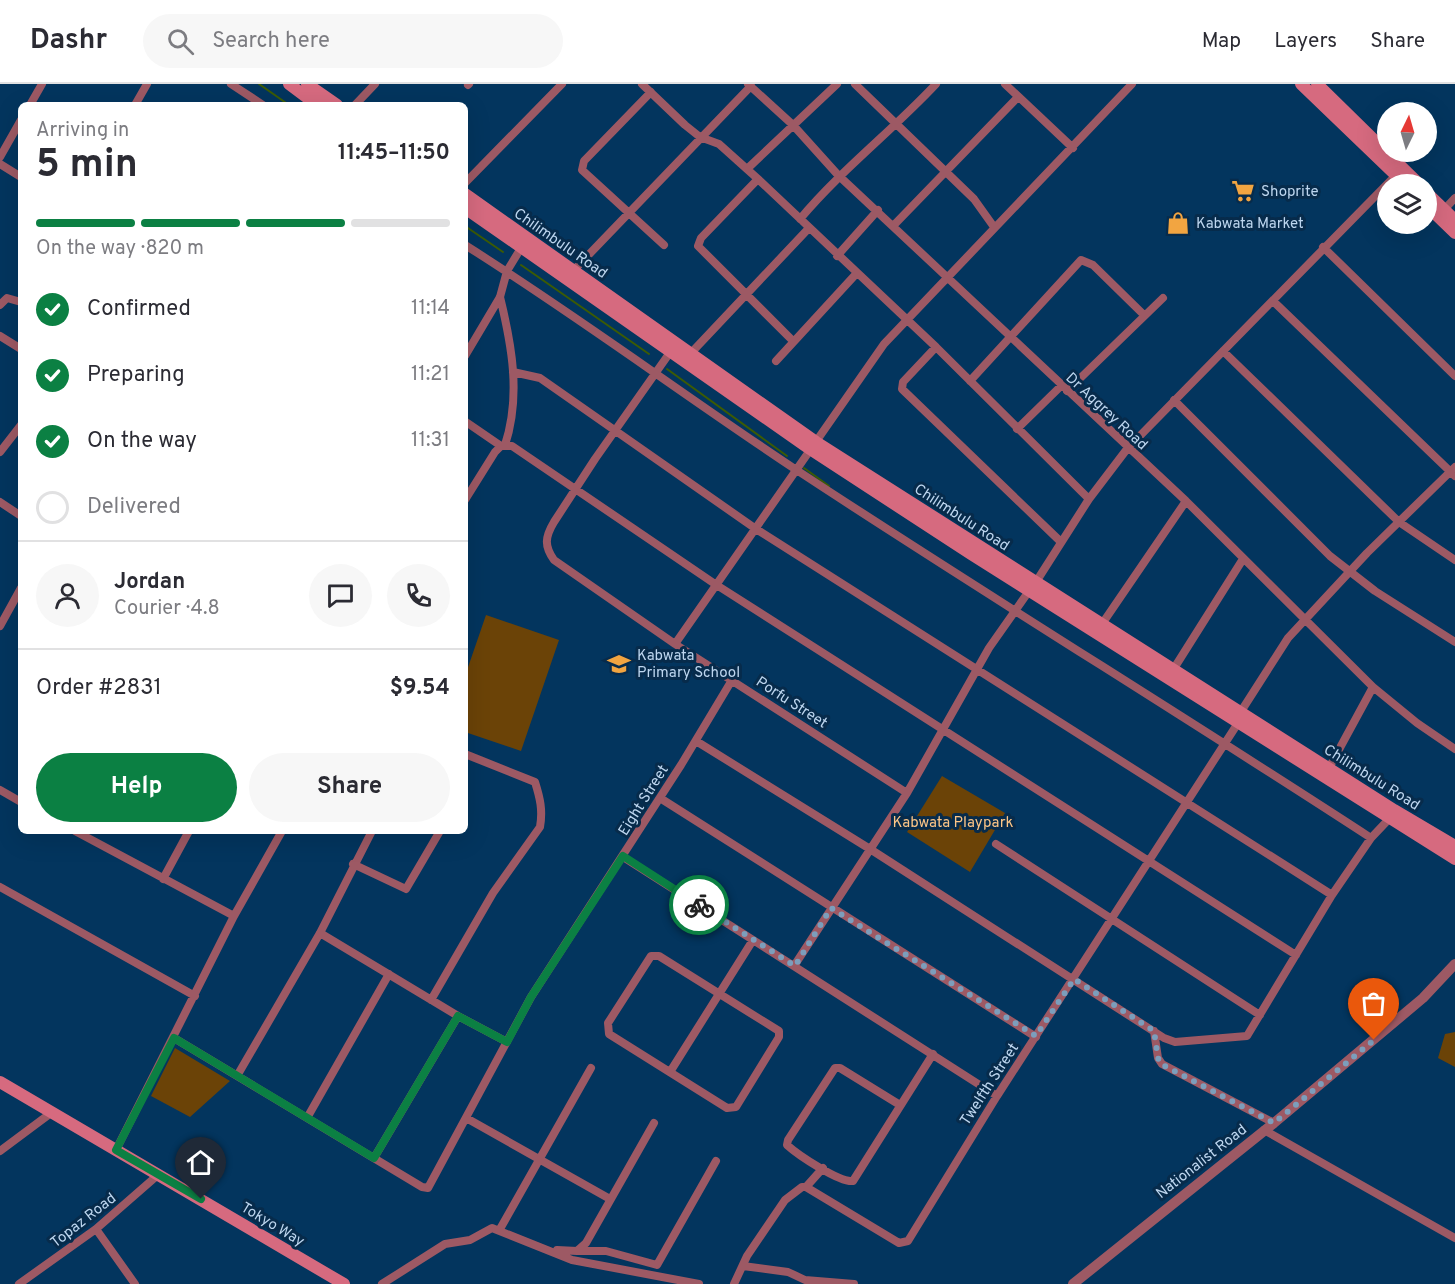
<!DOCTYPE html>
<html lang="en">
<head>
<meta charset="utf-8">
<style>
  :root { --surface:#fff; --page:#f7f7f7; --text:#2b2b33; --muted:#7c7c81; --line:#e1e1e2; --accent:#0b8043 }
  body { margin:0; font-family:Overpass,sans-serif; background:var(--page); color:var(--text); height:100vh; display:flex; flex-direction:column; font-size:22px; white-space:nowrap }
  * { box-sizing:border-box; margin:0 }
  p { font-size:20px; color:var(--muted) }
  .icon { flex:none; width:33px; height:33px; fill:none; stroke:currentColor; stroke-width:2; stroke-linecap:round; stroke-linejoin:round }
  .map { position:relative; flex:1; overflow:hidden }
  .side { position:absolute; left:18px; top:18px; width:450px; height:732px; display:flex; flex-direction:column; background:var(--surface); border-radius:9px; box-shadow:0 6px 24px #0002 }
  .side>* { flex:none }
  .needle { width:39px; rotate:5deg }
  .tools { position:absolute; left:1377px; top:18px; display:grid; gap:12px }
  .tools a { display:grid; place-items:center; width:60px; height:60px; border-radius:50%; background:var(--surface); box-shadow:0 6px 24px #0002; font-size:30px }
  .pin { position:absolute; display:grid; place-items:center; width:51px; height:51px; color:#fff; margin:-62px -26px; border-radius:50% 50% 50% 0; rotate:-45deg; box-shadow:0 0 6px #0007 }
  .pin .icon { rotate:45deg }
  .courier { position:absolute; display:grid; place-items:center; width:60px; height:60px; margin:-30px; border:4px solid #0b8043; border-radius:50%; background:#fff; color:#222; box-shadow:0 2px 8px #0007 }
  .overview em { font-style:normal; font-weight:700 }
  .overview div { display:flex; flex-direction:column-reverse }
  .overview { display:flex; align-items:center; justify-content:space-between; height:102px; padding:0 18px }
  h1 { font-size:39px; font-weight:700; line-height:45px }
  .bar { display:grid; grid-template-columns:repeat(4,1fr); gap:9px 6px; align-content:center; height:72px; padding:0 18px }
  .bar i { height:8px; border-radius:4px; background:var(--line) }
  .bar .selected { background:var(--accent) }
  .bar p { grid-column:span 4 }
  .line { display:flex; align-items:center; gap:15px; padding:0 18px; border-top:2px solid var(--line) }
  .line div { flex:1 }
  .round { display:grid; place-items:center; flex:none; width:63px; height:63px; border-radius:32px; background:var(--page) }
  ol { padding:0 18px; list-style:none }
  li { display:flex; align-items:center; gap:18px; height:66px }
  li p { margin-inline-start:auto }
  li .icon { padding:6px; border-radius:50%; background:var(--accent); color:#fff; stroke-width:4 }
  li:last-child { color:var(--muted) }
  li i { width:33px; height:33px; border:3px solid var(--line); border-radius:50% }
  .cta { display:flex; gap:12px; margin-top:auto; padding:12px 18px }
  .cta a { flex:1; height:69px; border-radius:36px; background:var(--accent); color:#fff; font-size:24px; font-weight:700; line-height:69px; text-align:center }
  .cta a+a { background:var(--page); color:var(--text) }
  header { display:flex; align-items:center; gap:36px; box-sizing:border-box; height:84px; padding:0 30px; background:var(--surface); border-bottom:2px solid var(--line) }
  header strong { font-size:28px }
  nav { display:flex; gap:33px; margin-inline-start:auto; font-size:21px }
  .search { width:420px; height:54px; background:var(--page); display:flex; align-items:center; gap:15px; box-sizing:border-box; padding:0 21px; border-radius:33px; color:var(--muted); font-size:22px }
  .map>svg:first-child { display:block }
</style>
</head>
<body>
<header>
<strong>Dashr</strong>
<div class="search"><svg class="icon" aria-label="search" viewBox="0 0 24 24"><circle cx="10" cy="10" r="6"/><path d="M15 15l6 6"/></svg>Search here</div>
<nav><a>Map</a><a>Layers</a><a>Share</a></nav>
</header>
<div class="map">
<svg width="1455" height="1200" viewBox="0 0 1455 1200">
  <rect width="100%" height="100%" fill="#03355e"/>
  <path fill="#6b4307" d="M486 531 559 556 521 667 465 648V592Z
    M942 692 1005 729 970 788 907 748Z
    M1455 948V983L1438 974 1445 950Z
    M175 964 230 997 190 1033 151 1012Z"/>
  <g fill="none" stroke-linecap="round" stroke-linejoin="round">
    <path stroke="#3c5b04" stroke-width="2" d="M259 0 289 21
      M465 142 503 168
      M521 181 649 270
      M667 285 787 372
      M804 384 829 402"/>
    <path stroke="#9d5964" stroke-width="8" d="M231 0 263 21
      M642 0 685 41 700 53 719 60 758 95 936 263 1089 415
      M748 0 793 41 838 91 1186 417 1373 603 1417 639 1455 665
      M855 0 974 115 994 143
      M1005 0 1073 64
      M468 1 469 0
      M651 8 584 77 582 86 664 161
      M30 21 42 0
      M135 21 147 0
      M355 21 375 0
      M0 73 21 36
      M0 80 21 93
      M747 85 837 0
      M758 95 701 154 698 162 793 257
      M465 99 562 0
      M1441 129 1455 114
      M800 135C841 86 892 47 936 0
      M894 141 1018 13
      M465 161C578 232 686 313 798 387 988 512 1181 630 1371 754
      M1323 163 1455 292
      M837 172 878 126
      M574 186 751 2
      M500 213C512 262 521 312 505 361
      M1273 217 1455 392
      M0 221 7 214 21 218
      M0 252 21 265
      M936 263 903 298 902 305 1061 458
      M671 267 595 375 554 438C545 453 544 462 554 476L675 560 907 709
      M1223 267 1399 438 1455 476
      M691 269 809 144
      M465 272 500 213 507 187 521 164
      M776 277 856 190
      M513 288 540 294 756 445 1332 811
      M970 297 1081 176 1093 181 1144 231
      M1067 307 1163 214
      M1174 316 1330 472 1375 507 1455 558
      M466 338 501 362
      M1017 345 1061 302
      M0 368 21 341
      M465 416 495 368 501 362H512L715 500 1296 871
      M0 418 21 432
      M1036 498 1089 415 1127 365 1398 89
      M1102 540 1186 417
      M0 542 21 504
      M675 560 884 260 1132 0
      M1173 586 1243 475
      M1240 629 1288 554 1367 469 1455 383
      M696 657 870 765 1164 954 1175 958 1247 952 1332 811 1371 754 1389 735
      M1329 684 1373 603
      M0 706 21 718
      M660 714 1036 953
      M75 747 234 832
      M996 760 1260 931
      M623 773 997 1012
      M353 780 406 805 440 747
      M163 795 189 747
      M0 803 195 912
      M320 849 458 932 507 958
      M651 872H659L779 947V953L736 1023 727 1024 609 950 608 939Z
      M794 882 907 709 989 564 1029 507
      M431 916 493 809 540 743C543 726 540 714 535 698L465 670
      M1154 947 1158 974 1162 980 1274 1039
      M174 954 422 1103 428 1104 531 913 681 681 732 596
      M670 988 753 856
      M237 992 320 849 372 747
      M900 1021 840 984H835L788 1056 787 1061C798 1071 840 1099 853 1097L933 970
      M307 1034 389 890
      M468 1035 610 1115
      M1264 1046 1455 1154
      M116 1066 234 832 282 747
      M0 1067 51 1029
      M374 1074 458 932
      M806 1103 899 1159 908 1157 997 1012 1238 639
      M96 1145 135 1200
      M500 1145 591 984
      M557 1166 577 1167 586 1159 654 1039
      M577 1167H606L657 1181 716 1077
      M743 1182 788 1188 805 1196 854 1200
      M19 1200 96 1145 159 1090
      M382 1200 445 1160 470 1156 492 1144 572 1176 699 1200
      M734 1200 747 1172 785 1116 802 1103H806L823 1084"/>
    <path stroke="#9d5964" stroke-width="10" d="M1073 1200 1274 1039 1423 914 1455 880"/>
    <path stroke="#d66a7f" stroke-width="12" d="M289 0 317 21
      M307 0 337 21
      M1301 0 1405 100
      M1317 0 1419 100
      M1426 108 1455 136
      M465 110 816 358 1394 726 1455 762
      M1426 121 1455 149
      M465 124 810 365 971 470 1455 775
      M0 998 344 1200"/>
  </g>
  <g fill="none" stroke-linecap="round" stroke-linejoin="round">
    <path stroke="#7c9ebc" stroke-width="6" stroke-dasharray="0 10.8" d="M699 821 795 882 831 824 1036 952 1074 895 1154 947 1158 974 1161 980 1274 1039 1374 956"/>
    <path stroke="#0b8043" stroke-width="8" d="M201 1115 116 1066 174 954 374 1074 458 932 507 958 531 913 623 772 699 821"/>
  </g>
  <defs>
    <g id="supermarket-bare" transform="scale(1.8)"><path d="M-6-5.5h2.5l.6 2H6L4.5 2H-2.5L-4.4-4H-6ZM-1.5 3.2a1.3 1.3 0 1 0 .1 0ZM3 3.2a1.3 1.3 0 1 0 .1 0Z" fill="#f2a541" stroke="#072b4b" stroke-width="2.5" paint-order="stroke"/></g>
    <g id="shop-bare" transform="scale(1.8)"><path d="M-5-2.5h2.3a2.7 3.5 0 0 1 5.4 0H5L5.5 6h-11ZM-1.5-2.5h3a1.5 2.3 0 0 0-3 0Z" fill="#f2a541" stroke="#072b4b" stroke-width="2.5" paint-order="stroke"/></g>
    <g id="school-bare" transform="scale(1.8)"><path d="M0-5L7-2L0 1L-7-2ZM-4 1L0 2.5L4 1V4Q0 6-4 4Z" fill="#f2a541" stroke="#072b4b" stroke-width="2.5" paint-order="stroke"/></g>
  </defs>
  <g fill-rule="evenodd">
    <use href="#supermarket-bare" x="1243" y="107"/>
    <use href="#shop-bare" x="1178" y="139"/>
    <use href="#school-bare" x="619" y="580"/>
  </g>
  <g text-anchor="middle" stroke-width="6" stroke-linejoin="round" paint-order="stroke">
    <g font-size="15" fill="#bdd6ef" stroke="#072b4b" text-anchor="start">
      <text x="1261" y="112">Shoprite</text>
      <text x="1196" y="144">Kabwata Market</text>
      <text x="637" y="576">Kabwata<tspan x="637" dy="17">Primary School</tspan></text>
    </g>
    <g font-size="15" fill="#bdd6ef" stroke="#072b4b">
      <text transform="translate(561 159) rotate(35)" y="5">Chilimbulu Road</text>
      <text transform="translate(1107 327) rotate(43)" y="5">Dr Aggrey Road</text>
      <text transform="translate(962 433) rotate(33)" y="5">Chilimbulu Road</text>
      <text transform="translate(792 618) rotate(33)" y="5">Porfu Street</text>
      <text transform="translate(1372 693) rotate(32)" y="5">Chilimbulu Road</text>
      <text transform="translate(643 716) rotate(-58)" y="5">Eight Street</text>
      <text transform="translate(989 1000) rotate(-57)" y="5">Twelfth Street</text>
      <text transform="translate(1201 1077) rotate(-38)" y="5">Nationalist Road</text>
      <text transform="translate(83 1136) rotate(-38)" y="5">Topaz Road</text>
      <text transform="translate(273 1140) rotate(31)" y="5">Tokyo Way</text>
    </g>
    <g font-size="15" fill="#fec687" stroke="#072b4b">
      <text x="953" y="743">Kabwata Playpark</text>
    </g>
  </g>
</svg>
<div class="tools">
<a><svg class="needle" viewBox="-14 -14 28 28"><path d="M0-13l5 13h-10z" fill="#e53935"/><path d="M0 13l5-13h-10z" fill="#7c7c81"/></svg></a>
<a><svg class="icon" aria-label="layers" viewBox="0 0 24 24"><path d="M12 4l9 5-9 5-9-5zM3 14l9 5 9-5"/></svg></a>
</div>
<div class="pin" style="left:1374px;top:956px;background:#ea580c"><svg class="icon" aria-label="bag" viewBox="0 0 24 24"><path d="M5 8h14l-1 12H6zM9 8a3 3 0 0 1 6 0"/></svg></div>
<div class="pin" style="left:201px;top:1115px;background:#1f2937"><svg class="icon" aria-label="home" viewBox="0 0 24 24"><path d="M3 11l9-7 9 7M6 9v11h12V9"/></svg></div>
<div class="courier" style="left:699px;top:821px"><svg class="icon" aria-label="bike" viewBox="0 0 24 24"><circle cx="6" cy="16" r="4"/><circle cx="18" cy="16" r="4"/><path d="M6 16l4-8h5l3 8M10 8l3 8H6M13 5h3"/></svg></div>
<section class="side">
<div class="overview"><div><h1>5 min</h1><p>Arriving in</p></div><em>11:45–11:50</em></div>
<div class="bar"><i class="selected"></i><i class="selected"></i><i class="selected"></i><i></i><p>On the way · 820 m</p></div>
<ol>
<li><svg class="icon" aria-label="check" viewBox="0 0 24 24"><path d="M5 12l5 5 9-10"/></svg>Confirmed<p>11:14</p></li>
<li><svg class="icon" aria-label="check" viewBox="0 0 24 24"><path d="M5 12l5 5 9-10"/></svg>Preparing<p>11:21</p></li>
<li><svg class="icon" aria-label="check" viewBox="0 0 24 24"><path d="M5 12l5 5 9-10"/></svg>On the way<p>11:31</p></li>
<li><i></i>Delivered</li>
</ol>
<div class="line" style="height:108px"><a class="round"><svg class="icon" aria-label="person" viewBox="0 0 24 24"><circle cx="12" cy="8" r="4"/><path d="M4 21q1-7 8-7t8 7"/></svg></a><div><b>Jordan</b><p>Courier · 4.8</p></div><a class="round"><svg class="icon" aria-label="chat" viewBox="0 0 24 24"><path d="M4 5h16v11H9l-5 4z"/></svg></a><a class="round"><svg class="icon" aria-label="phone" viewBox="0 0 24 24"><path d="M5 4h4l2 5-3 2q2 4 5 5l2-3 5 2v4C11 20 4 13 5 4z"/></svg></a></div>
<div class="line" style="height:78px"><div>Order #2831</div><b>$9.54</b></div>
<div class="cta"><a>Help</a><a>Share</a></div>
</section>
</div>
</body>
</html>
